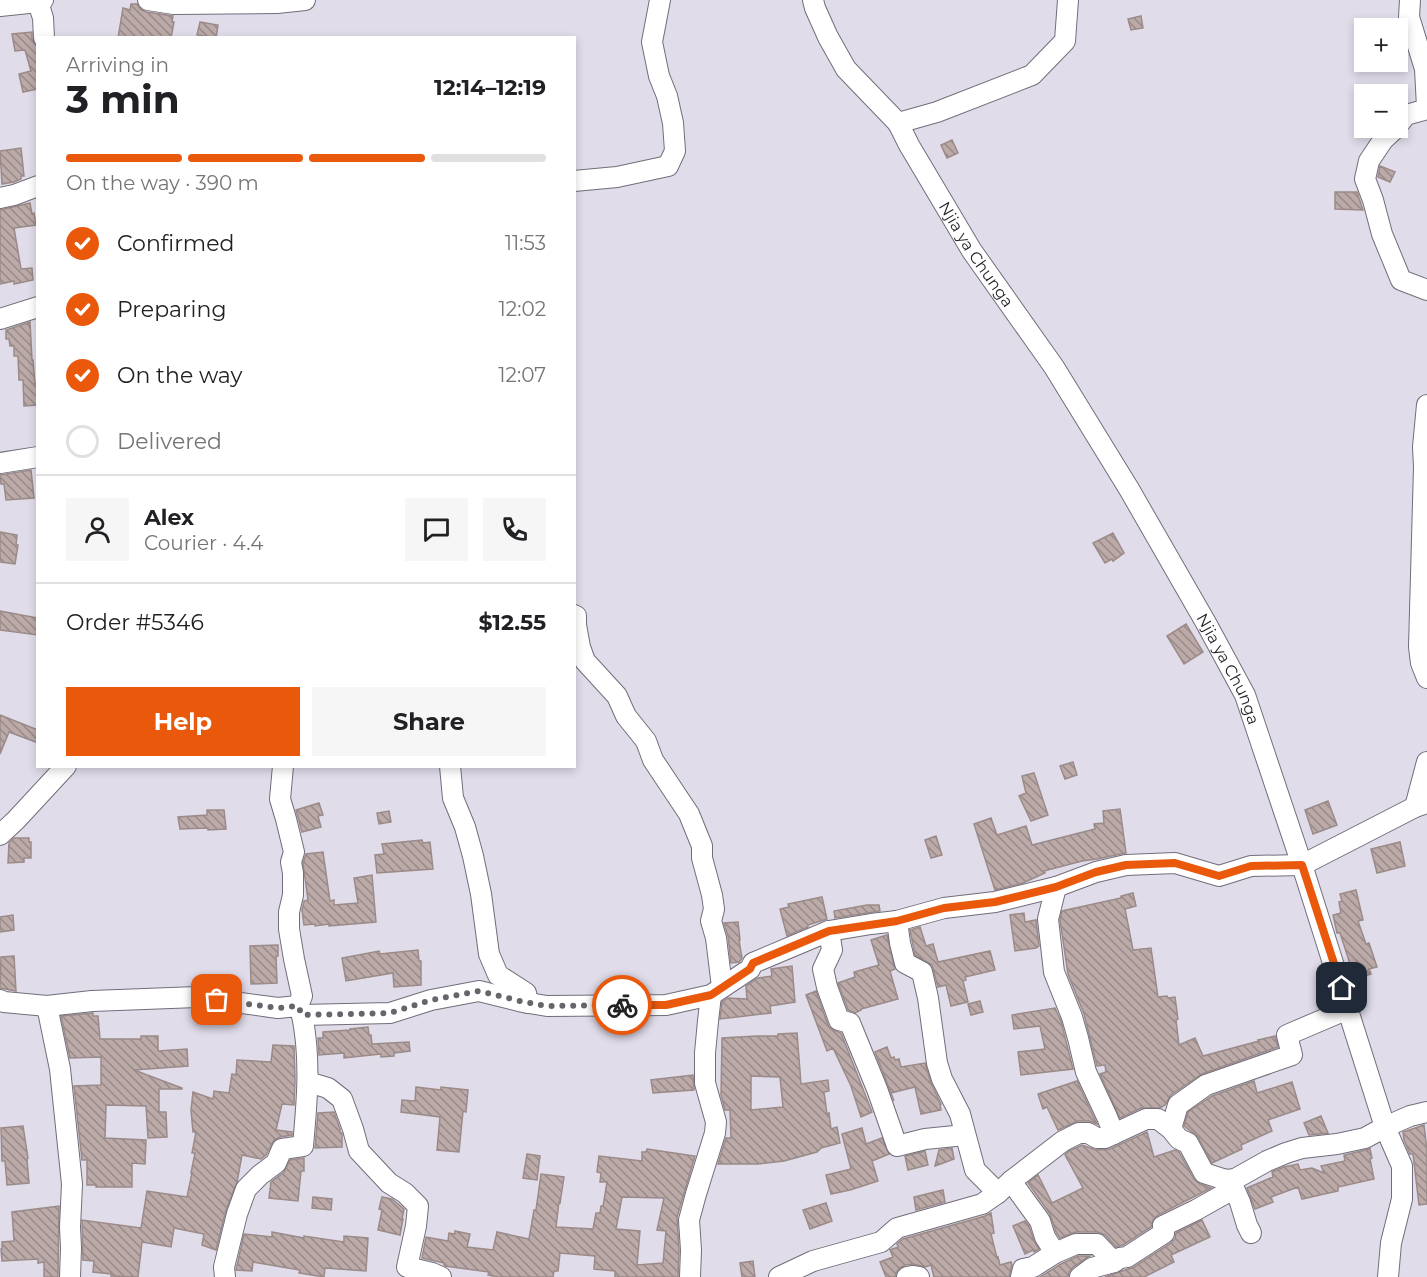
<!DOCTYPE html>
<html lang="en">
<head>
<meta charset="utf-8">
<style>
  :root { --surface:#fff; --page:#f6f6f6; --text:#202124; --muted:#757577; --line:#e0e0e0; --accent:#ea580c }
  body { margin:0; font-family:Montserrat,sans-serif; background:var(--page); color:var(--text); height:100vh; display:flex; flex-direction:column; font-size:22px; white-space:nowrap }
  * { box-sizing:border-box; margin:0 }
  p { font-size:20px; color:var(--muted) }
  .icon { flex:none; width:33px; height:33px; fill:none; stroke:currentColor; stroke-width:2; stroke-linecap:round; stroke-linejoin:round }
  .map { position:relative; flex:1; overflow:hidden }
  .panel { position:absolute; left:36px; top:36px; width:540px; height:732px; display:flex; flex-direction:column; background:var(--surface); border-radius:0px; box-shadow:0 3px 9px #0003 }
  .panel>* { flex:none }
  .fabs { position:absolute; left:1354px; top:18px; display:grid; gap:12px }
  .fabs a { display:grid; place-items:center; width:54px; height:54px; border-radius:0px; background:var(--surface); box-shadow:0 3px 9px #0003; font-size:30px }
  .pin { position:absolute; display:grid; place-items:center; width:51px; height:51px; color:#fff; margin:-26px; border-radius:12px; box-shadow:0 3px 9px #0006 }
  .courier { position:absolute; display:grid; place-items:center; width:60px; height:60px; margin:-30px; border:4px solid #ea580c; border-radius:50%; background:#fff; color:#222; box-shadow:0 2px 8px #0007 }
  .overview em { font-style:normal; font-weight:700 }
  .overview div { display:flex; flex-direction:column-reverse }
  .overview { display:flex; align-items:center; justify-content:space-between; height:102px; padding:0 30px }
  h1 { font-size:39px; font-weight:700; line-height:45px }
  .bar { display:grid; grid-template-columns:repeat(4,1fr); gap:9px 6px; align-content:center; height:72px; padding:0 30px }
  .bar i { height:8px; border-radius:4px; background:var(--line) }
  .bar .selected { background:var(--accent) }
  .bar p { grid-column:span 4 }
  .line { display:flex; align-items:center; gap:15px; padding:0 30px; border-top:2px solid var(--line) }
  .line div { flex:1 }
  .round { display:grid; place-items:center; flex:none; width:63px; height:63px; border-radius:0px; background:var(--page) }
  ol { padding:0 30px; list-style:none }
  li { display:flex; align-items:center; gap:18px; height:66px }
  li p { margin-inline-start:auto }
  li .icon { padding:6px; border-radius:50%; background:var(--accent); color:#fff; stroke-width:4 }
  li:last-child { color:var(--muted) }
  li i { width:33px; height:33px; border:3px solid var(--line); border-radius:50% }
  .button { display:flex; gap:12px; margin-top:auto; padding:12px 30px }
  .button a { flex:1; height:69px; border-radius:0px; background:var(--accent); color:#fff; font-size:24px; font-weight:700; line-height:69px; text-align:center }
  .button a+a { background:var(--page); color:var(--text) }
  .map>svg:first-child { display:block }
</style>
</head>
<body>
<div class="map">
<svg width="1427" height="1277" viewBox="0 0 1427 1277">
  <defs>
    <pattern id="building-back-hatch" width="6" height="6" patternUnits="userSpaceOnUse" patternTransform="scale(1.5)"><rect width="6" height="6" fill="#bbaaa8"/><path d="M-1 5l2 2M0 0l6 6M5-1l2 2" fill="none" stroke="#988a89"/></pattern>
  </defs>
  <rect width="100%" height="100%" fill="#e1dcea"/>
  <path fill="url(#building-back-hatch)" stroke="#9a8a88" stroke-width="1.5" fill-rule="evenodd" d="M131 4H137L140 9 146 12 173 16 172 22H174L171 38H118L123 8 130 10Z
    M1141 16 1143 28 1131 30 1128 19Z
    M200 22 218 25 216 38 197 35Z
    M32 32V39L37 47 38 54V89L23 92 19 74 31 71 25 50 15 51 12 34Z
    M952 140 958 153 947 158 941 145Z
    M21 148 24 176H21V179L14 182 2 184 0 151Z
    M1380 166 1395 172 1390 182 1378 177Z
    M1335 192H1357L1363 210 1335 209Z
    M30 203 32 214 34 213 36 225 14 228 21 269 32 268 33 280 14 284V281L0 284V210Z
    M30 322 32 360H33L35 384H37L38 405 24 406 23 380H19L18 356H14V346H10L9 339H6V330Z
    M31 470 34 498 6 500 4 484H1L0 475Z
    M0 532 17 535 16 545H18L15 564 0 562Z
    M1113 533 1124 553 1113 561 1112 559 1105 563 1093 543Z
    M0 611 38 618V635L0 630Z
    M1186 624 1203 652 1184 664 1167 636Z
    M0 715 38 730V743L9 732 0 754Z
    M1073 762 1077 775 1065 779 1060 766Z
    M1034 773 1048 815 1031 821 1019 796 1026 793 1022 776Z
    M1328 801 1337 825 1313 834 1305 810Z
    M319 803 323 815 318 816 321 827 302 832 296 810Z
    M1120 809 1126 853 1097 859 1082 861 1044 871 1045 873 1023 883 995 890 974 824 991 818 997 835 1026 826 1032 845 1095 829 1094 824 1104 823 1103 811Z
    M207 810H224L226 829 208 830V828L180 829 178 817 207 815Z
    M389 811 391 822 379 824 377 813Z
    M936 836 942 855 931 858 925 840Z
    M14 838H29V842H31V858H24V862L8 863 9 843Z
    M422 840 423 843 430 842 433 869 377 873 375 855 384 854 382 844Z
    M1400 842 1405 866 1377 873 1371 849Z
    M323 852 330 901 334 900V905L358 903 354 878 372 875 376 922 329 926V924L315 926V924L304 925 302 910 304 901 308 900 303 863 306 854Z
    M1356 890 1363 920 1358 921 1366 944 1369 943 1377 967 1369 969 1371 974 1355 979 1340 933H1337L1333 915 1341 913 1339 902 1342 901 1340 894Z
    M1133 893 1136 906 1125 909 1133 950 1151 948 1158 997 1167 996 1168 998 1175 997 1178 1019 1176 1020 1179 1045 1195 1038 1203 1056 1259 1041 1258 1040 1275 1036 1278 1047 1202 1074 1171 1095 1165 1105 1160 1108H1141L1120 1118 1100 1074 1106 1072 1105 1065 1097 1066 1084 1014 1068 974 1060 920 1062 911 1121 898V896Z
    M822 897 827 919 808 925V927L787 936 780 909 789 907 788 904Z
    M867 905H879L880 911 835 918 834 911Z
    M1024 913 1025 922 1036 920 1039 946 1036 948 1015 951 1010 915Z
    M13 915 14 930 0 932V917Z
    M738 922 740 940H739L742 958 739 962 731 963 728 936 724 923Z
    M920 927 926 946 933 944 938 962 990 951 995 970 965 977 966 980 963 981 968 1002 951 1006 946 985 938 987 932 965 915 955 910 930Z
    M887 935 895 969 890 971 898 999 861 1009V1010L855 1013 848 1010 838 983 855 977 854 972 879 965 871 940Z
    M278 945V956H276L277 983 251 984 250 946Z
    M418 950 419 961H421V985L394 987 393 973 346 981 342 958 379 951 380 954Z
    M14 956 16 991 0 988 1 957Z
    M792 966 795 1002 770 1006 771 1013 720 1019 722 1002 728 998 747 999 746 986 758 978 772 976 771 969Z
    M816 991 828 1025 831 1029 841 1033 872 1112 861 1117 851 1086 833 1048 827 1051 806 995Z
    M980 1001 983 1012 971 1015 968 1004Z
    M1055 1008 1061 1021 1073 1069 1021 1075 1018 1052 1045 1049 1040 1026 1014 1029 1012 1015Z
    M93 1013V1016H98L100 1039H141V1036H158V1051L187 1049 188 1066 134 1070 182 1088V1089H159V1112H166L167 1137 148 1138 146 1106 106 1105 105 1138 146 1140 145 1164 132 1163V1187H96V1185H87V1160H82L74 1086 101 1085V1057L70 1058 61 1016Z
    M368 1027 369 1035H371L372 1044 409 1042 410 1051 394 1053V1056L381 1057V1054L344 1058V1053L319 1055 318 1038H323V1032L350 1030V1029Z
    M797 1033 801 1084 828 1080 829 1091 824 1092 827 1114 829 1113 831 1129 837 1127 840 1143 821 1148 817 1152 784 1161 758 1164H718L726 1138H731L730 1110H725L721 1095 722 1038 757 1036H778V1034ZM751 1076 780 1077 783 1107 751 1110Z
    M273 1045 294 1046 295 1080 294 1105 282 1104 276 1130 292 1132V1135L280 1137 274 1140 266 1155 261 1159 242 1155 237 1182 226 1210 216 1250 202 1245 204 1234 174 1228 171 1247 142 1242 138 1277 111 1276 112 1274 93 1272 94 1261 83 1260 82 1220 141 1228 147 1191 187 1197 192 1173H191L195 1153H192L196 1132H193L191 1110 193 1092 213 1099 214 1091 229 1093 232 1074 236 1075 237 1060 271 1062Z
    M887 1047 891 1058 894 1057 895 1060 899 1059 901 1067 925 1063 931 1083 941 1104H940L941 1110 921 1114 915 1087 891 1093 894 1101 875 1052Z
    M693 1075 694 1090 653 1093 651 1080Z
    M1077 1081 1097 1124 1089 1121H1078L1058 1130 1047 1107 1043 1109 1038 1094Z
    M1254 1081 1257 1093 1292 1082 1300 1109 1268 1120 1272 1131 1241 1145 1242 1149 1212 1163 1198 1137 1184 1126 1188 1112 1212 1096Z
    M416 1087 441 1090V1087L468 1090 466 1112 463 1111 459 1152 437 1150 440 1117 401 1112 402 1100 415 1101Z
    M334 1112 340 1129V1133H342V1147L315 1148 318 1113Z
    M1321 1116 1328 1133 1309 1135 1304 1123Z
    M1424 1125 1427 1150V1204L1419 1205 1413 1154H1410L1404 1140 1403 1132Z
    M23 1126 28 1158 27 1159 29 1183 7 1185 5 1161H2L1 1128Z
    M862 1128 866 1144 882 1138 889 1154 872 1161 878 1181 850 1190 831 1194 826 1175 851 1169 842 1134Z
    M1147 1132 1154 1157 1175 1150 1179 1152 1194 1179 1200 1184 1211 1188 1158 1215 1153 1220 1151 1227 1123 1245 1116 1247 1105 1235 1097 1232H1076L1060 1238 1056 1232 1050 1214 1028 1183 1038 1175 1052 1203 1083 1188 1065 1155 1069 1151 1082 1145 1096 1150 1110 1149Z
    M952 1148 954 1159 935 1166 939 1150Z
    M647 1149 695 1156 677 1217 679 1250 678 1277H615V1271L594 1269 595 1256 560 1253 558 1271H554L553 1277H497L488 1275 489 1272 445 1266 444 1265V1263L422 1258 426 1237 448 1241 449 1233 455 1234V1231L470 1234 467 1247 493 1250 497 1232 529 1239 534 1210H536L541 1174 564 1177 560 1203 559 1202 556 1227 593 1229 596 1213H600L601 1206H603L607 1182H600L601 1173 597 1172 599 1156 642 1161V1152H646ZM622 1197 664 1198 657 1230 666 1231 663 1263 637 1265 640 1231 616 1229Z
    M1370 1149 1372 1158 1370 1159 1374 1179 1338 1187V1191L1302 1199 1298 1187 1271 1197 1273 1202 1255 1209 1247 1188 1273 1177 1272 1172 1284 1167 1298 1164 1300 1170 1312 1168 1324 1173 1321 1166 1345 1161 1344 1155Z
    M925 1151 928 1165 908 1170 905 1156Z
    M527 1154 540 1156 537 1180 523 1178Z
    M304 1158V1171H301L298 1201 269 1198 271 1182 284 1172 290 1160Z
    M943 1190 945 1202 916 1210 914 1197Z
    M313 1197 332 1199 331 1210 312 1208Z
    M382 1197 392 1199 404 1209 402 1219H403L400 1235 378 1230 382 1210 379 1209Z
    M826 1203 832 1221 810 1229 803 1210Z
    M59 1206 58 1277H44V1262L38 1263V1259L2 1261 1 1249H2V1242L14 1241 12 1212Z
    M991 1213 994 1233 991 1234 997 1258 998 1257 1000 1265 1011 1262 1012 1265 1009 1277H934L931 1265 925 1267 913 1264 905 1265 900 1268 896 1273 895 1277H886L880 1262 893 1257 890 1250 898 1247 897 1244 903 1239 985 1216Z
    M1202 1220 1210 1237 1171 1255 1174 1262 1144 1277H1105L1134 1267 1171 1243 1175 1239 1176 1233Z
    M1025 1221 1029 1226 1034 1241 1039 1249 1034 1252 1033 1250 1025 1254 1013 1226Z
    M272 1232 304 1238V1236L344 1242V1236L368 1238 366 1271 325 1268 324 1277 299 1273 300 1270 253 1262 252 1271 236 1270 244 1234 272 1237Z
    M1078 1256H1090L1073 1267 1069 1272 1068 1277H1040L1061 1264Z
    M753 1261 755 1277H742L740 1263Z"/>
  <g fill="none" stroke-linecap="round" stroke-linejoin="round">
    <g stroke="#726d7a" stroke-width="22">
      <g id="minor">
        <path d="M148 0 174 4 277 3 305 0"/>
        <path d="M813 0 815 8 828 37 846 69 898 123 937 112 1032 75 1065 41 1068 0"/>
        <path d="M1410 0 1409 17 1425 69 1427 107"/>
        <path d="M38 2 43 18 44 38"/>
        <path d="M0 6 38 2 43 0"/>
        <path id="s1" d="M898 123 909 145 972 251 1054 367 1129 489 1206 623 1245 695 1302 865 1385 1127 1402 1166V1199L1391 1243 1388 1277"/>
        <path d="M1398 125 1406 115 1427 109"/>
        <path d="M1396 128 1383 140 1369 161 1365 179 1373 200 1382 234 1401 280 1427 290"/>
        <path d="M574 181 617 177 668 166 675 151 673 123 667 96 659 76 652 42 660 0"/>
        <path d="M0 198 14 195 38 186"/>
        <path d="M0 319 38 307"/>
        <path d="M1427 405 1423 447 1424 467 1419 647 1421 663 1427 678"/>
        <path d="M0 463 38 457"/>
        <path d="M574 615 576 616V625L580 647 585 661 617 696 626 716 646 741 653 760 689 814 702 846V858L712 895 714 909 711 921 716 938 722 987"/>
        <path d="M283 766 280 799 286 819 294 852 291 862 293 873V895L289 912V929L294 959 302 996 298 1006"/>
        <path d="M450 766 453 798 465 827 473 856 481 894 489 954 498 975 526 993 528 1003"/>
        <path d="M1415 807 1427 762"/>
        <path d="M0 835 16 820 66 766"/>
        <path d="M1056 887 1048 919 1054 972 1072 1017 1078 1038 1086 1072 1107 1117 1114 1134"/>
        <path d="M897 921 900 943 905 963 922 972 928 998 937 1063 942 1079 960 1114 975 1170 998 1193"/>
        <path d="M829 931 832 950 823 969 827 987 839 1020 850 1023 877 1089 897 1146 925 1139 965 1135"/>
        <path d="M0 1000 4 1002 47 1006 92 1001 197 997 278 1008 298 1006 302 1015 390 1013 431 1000 479 991 523 1002 547 1006 666 1005 711 995 750 969 753 963 829 931 871 924 897 921 944 908 995 902 1056 887 1096 872 1126 865 1175 863 1219 876 1251 866 1302 865 1415 807 1427 803"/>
        <path d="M47 1006 60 1069 72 1184 70 1227 71 1248 70 1277"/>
        <path d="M308 1082 328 1088 342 1099 353 1129 359 1151 389 1183 405 1193 418 1206 416 1226 407 1267 432 1273 441 1277"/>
        <path d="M1171 1129 1178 1105 1206 1085 1292 1055 1287 1035 1348 1009"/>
        <path d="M1011 1181 1040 1221 1045 1237 1055 1253"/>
        <path d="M1232 1184 1240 1202 1247 1225 1251 1233"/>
        <path d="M225 1277 224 1267 237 1214 246 1189 260 1175 276 1163 282 1149 303 1146C307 1102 311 1059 302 1015"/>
        <path d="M690 1277 691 1250 689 1220 696 1194 715 1133 716 1122 705 1083V1053L708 1021 711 995"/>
        <path d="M779 1277 813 1261 881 1242 897 1228 982 1204 998 1193 1011 1181 1063 1141 1079 1133H1088L1097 1138H1105L1146 1119H1158L1171 1129 1179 1139 1188 1143 1204 1173 1226 1180 1235 1179 1267 1161 1286 1153 1302 1148 1337 1144 1365 1138 1385 1127 1410 1116 1427 1112"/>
        <path d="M907 1277 912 1276 919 1277"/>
        <path d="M1021 1277 1023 1269 1033 1267 1055 1253 1076 1244H1097L1114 1262"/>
        <path d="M1080 1277 1092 1268 1114 1262 1120 1258 1127 1257 1164 1233 1163 1226 1196 1210 1228 1192 1235 1179"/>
      </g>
    </g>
    <use href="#minor" stroke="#fff" stroke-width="20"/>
  </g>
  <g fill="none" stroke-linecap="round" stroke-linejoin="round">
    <path stroke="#67646c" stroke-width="6" stroke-dasharray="0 10.8" d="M217 1000 278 1008 298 1006 302 1015 390 1013 431 1000 479 991 524 1002 547 1006 622 1005"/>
    <path stroke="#ea580c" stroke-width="8" d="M622 1005H666L711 995 750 969 753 963 829 931 897 921 944 908 995 902 1056 887 1096 872 1126 865 1175 863 1219 876 1251 866 1302 865 1342 988"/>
  </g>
  <g text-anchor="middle" stroke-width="5" stroke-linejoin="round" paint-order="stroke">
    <g font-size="16" fill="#252328" stroke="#fff">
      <text dy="6" stroke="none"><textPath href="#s1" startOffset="153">Njia ya Chunga</textPath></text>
      <text dy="6" stroke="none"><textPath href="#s1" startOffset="639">Njia ya Chunga</textPath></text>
    </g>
  </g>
</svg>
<div class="fabs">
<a>+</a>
<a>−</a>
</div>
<div class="pin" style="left:217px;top:1000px;background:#ea580c"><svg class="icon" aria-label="bag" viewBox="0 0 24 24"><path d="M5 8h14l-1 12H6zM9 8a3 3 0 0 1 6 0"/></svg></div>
<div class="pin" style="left:1342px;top:988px;background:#1f2937"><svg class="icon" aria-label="home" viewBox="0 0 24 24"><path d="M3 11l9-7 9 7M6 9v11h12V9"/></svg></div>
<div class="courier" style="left:622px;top:1005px"><svg class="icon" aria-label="bike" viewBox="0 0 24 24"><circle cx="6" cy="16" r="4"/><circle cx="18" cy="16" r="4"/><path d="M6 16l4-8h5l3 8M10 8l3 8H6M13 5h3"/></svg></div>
<section class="panel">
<div class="overview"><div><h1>3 min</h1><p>Arriving in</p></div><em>12:14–12:19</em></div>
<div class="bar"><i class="selected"></i><i class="selected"></i><i class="selected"></i><i></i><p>On the way · 390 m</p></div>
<ol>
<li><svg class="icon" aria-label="check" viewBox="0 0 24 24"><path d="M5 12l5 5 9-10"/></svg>Confirmed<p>11:53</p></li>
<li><svg class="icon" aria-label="check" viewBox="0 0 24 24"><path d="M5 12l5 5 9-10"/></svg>Preparing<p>12:02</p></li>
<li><svg class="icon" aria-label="check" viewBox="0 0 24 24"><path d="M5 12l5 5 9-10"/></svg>On the way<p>12:07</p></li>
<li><i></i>Delivered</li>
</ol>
<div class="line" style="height:108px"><a class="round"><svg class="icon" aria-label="person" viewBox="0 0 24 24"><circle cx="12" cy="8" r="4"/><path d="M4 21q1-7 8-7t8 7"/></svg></a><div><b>Alex</b><p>Courier · 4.4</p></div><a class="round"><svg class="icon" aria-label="chat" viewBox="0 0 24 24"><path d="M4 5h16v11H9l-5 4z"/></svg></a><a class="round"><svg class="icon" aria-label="phone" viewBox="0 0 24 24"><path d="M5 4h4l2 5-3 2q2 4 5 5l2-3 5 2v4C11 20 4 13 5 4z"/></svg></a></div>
<div class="line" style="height:78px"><div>Order #5346</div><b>$12.55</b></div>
<div class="button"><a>Help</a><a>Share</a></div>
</section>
</div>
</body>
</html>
